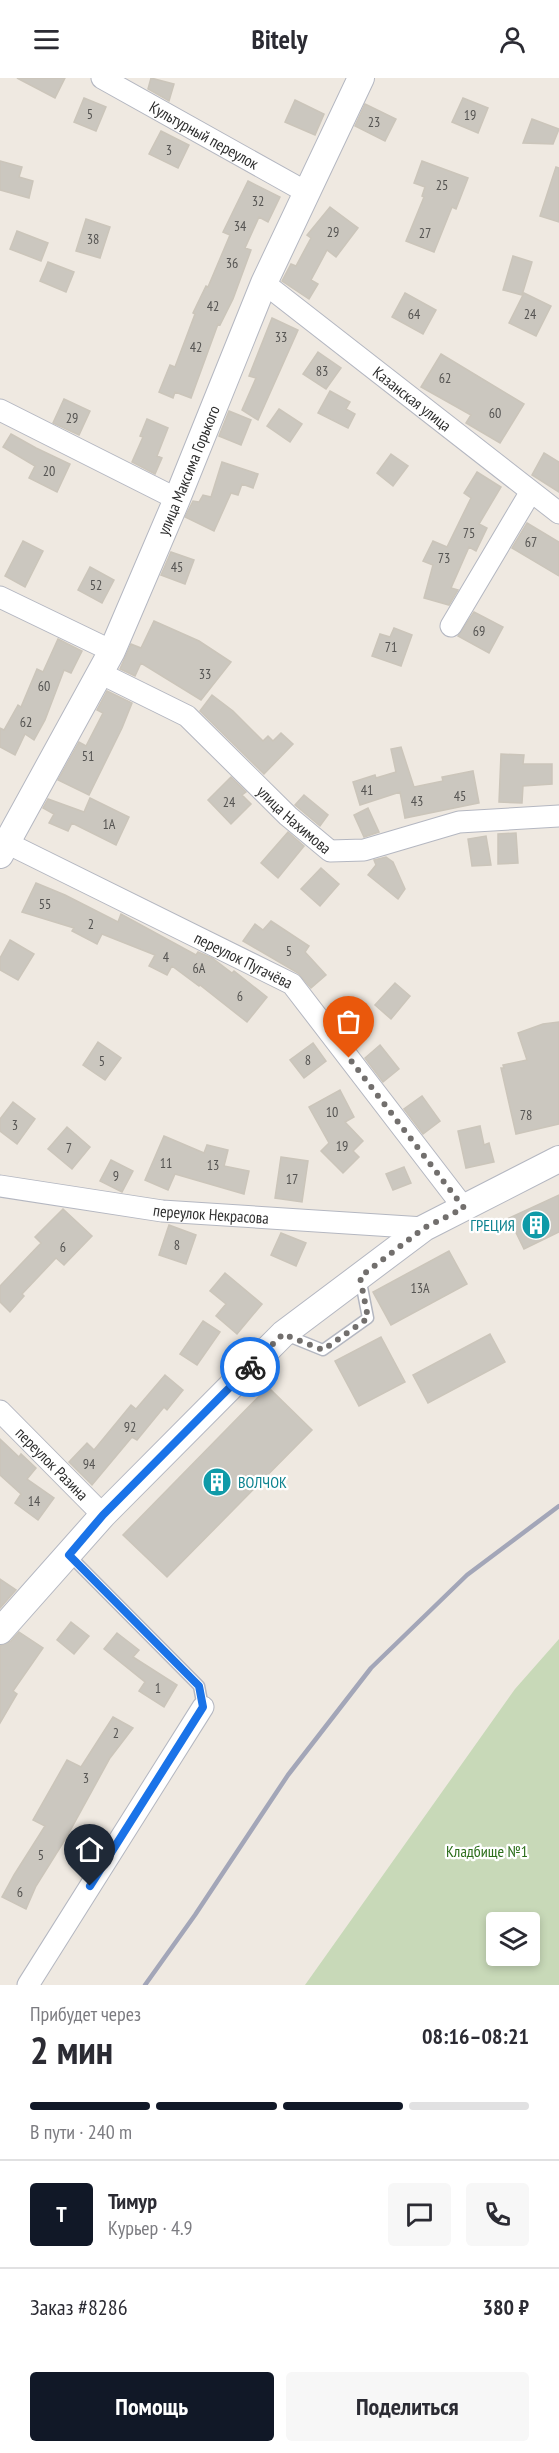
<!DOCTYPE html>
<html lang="ru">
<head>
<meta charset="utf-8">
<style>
  :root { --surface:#fff; --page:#f7f7f7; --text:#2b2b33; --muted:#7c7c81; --line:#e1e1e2; --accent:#111827 }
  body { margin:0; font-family:"PT Sans Narrow",sans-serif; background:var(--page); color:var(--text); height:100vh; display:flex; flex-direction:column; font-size:22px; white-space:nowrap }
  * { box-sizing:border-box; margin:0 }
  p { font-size:20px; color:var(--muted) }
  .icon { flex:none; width:33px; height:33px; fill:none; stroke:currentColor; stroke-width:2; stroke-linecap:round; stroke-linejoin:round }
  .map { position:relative; height:1907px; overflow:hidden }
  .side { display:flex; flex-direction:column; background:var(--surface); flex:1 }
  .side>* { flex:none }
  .controls { position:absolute; left:486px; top:1834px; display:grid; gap:12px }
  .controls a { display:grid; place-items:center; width:54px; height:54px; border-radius:6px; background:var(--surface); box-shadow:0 3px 9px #0003; font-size:30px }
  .pin { position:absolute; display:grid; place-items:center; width:51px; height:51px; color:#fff; margin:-62px -26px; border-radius:50% 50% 50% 0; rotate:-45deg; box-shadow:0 0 6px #0007 }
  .pin .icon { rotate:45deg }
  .courier { position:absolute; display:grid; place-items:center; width:60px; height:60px; margin:-30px; border:4px solid #1a73e8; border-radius:50%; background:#fff; color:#222; box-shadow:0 2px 8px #0007 }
  .summary em { font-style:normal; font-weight:800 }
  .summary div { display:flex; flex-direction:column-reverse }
  .summary { display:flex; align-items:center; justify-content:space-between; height:102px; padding:0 30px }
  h1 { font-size:39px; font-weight:800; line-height:45px }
  .bar { display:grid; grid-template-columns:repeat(4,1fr); gap:9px 6px; align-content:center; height:72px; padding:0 30px }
  .bar i { height:8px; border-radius:4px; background:var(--line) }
  .bar .on { background:var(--accent) }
  .bar p { grid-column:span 4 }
  .line { display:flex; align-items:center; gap:15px; padding:0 30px; border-top:2px solid var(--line) }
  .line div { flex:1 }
  .round { display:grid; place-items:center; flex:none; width:63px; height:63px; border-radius:6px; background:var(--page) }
  .button { display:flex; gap:12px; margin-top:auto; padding:12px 30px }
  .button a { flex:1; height:69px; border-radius:6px; background:var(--accent); color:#fff; font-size:24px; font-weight:800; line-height:69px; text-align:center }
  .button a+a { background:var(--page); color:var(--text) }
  header { display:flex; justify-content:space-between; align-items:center; height:78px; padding:0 30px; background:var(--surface); font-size:27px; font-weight:800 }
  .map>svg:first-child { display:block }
</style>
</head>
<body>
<header><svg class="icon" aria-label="menu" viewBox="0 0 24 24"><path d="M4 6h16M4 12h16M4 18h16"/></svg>Bitely<svg class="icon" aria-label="person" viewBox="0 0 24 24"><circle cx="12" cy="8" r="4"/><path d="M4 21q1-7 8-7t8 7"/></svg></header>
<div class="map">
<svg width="559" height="1907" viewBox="0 0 559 1907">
  <rect width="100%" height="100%" fill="#efe9e1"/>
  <path fill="#c8d9b8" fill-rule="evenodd" d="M559 1561V1907H305L515 1611ZM496 1845H530V1878H496Z"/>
  <path fill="#cbc7bf" stroke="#cbc5ba" stroke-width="1.5" d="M17 0H65L55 20Z
    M151 0 174 6 169 23 148 11Z
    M84 20 106 29 96 53 74 44Z
    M463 20 488 30 478 55 452 44Z
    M295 22 324 36 315 57 285 44Z
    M365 26 396 41 385 63 355 48Z
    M532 41 559 51 553 66 523 65Z
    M161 53 189 67 178 90 149 76Z
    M0 83 22 89 19 99 33 103 29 120 0 112Z
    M422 83 468 100 456 131 452 129 434 174 406 163 424 119 422 118 425 109 414 105Z
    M556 89 559 90V144L540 138Z
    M248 103 280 119 268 144 259 139 245 170 251 172 233 221 220 247 218 246 191 320 175 314 173 320 159 314 170 287 175 289 195 236 193 235 206 208 208 209 230 157 223 154Z
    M330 129 358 150 336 179 327 172 311 202 318 206 309 221 282 203 291 186 296 188 311 160 307 157Z
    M86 141 110 149 100 180 76 173Z
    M17 153 48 165 41 183 10 171Z
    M513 178 532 184 522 217 503 212Z
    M48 184 74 194 66 214 40 203Z
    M405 215 436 232 423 256 392 239Z
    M524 215 551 228 536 258 509 245Z
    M272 240 298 252 258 342 242 332 256 300 249 298Z
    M318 274 341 290 326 311 303 296Z
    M441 276 524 326 500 365 466 345 471 337 421 309Z
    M330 313 350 324 346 331 355 336 348 350 318 335Z
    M64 321 90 333 79 357 53 345Z
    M279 331 302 346 290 364 267 348Z
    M229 333 251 342 241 367 219 358Z
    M147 341 168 350 157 378 162 380 155 396 132 384 143 359 140 358Z
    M11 356 36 370 70 386 57 414 29 400 35 388 3 369Z
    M544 375 559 384V414L532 397Z
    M391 376 408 388 393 408 377 395Z
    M222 384 258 396 253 410 242 406 238 417 231 415 214 453 185 439 193 423 199 424 203 417 211 419Z
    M477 394 501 409 479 446 487 450 476 473 469 469 451 510 458 512 449 527 424 520 433 487 423 483 433 463 447 469 471 420 464 415Z
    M527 445 559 464V498L512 470Z
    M23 463 43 473 25 509 5 498Z
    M171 474 194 482 185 506 161 497Z
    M90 489 114 502 102 525 78 512Z
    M474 534 503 549 489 575 458 558Z
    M154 543 199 563 231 584 201 622 141 585 135 598 120 591 131 566 141 570Z
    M394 550 412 557 401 588 372 578 380 556 390 559Z
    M58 561 82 573 71 595 64 592 45 642 34 662 25 656 15 677 0 669V650L4 652 18 627 21 629 37 591 43 594Z
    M107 613 132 625 122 650 89 717 58 702 79 664 86 668 103 635 97 632Z
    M212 617 233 633 263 663 268 658 273 663 281 655 293 666 264 696 200 633Z
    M401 669 414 709 443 703 442 699 473 693 479 725 405 740 400 714 360 727 353 704 375 697 376 700 396 694 391 671Z
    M501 676 524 677 523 686H552V706L523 708 522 725 499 724Z
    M231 699 246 714 242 717 251 726 231 746 208 722Z
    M304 717 328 737 320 748 295 727Z
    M90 720 129 739 116 767 72 745 68 753 49 745 54 736 43 730 48 721 84 734Z
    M368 730 379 754 364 759 354 737Z
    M288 754 304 768 278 800 261 785Z
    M516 755 518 785 498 786V756Z
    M486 758 491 787 472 788 468 761Z
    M386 779 393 784 405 811 398 821 368 797 376 787 374 782Z
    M321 790 339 806 320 828 301 811Z
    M36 805 65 817 118 844 121 836 196 877 198 874 212 880 232 895 234 893 267 919 247 944 200 907 199 908 172 888 167 897 149 888 155 877 102 856 97 866 72 853 74 850 22 834Z
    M271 843 309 868 305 874 326 897 311 910 298 895 243 863 255 846 263 852Z
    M10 862 34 876 18 902 0 892V880Z
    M395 905 410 918 391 941 375 927Z
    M559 944V1046L516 1056 501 990H504L503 987 527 982 518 955 543 946Z
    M98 964 121 980 105 1002 83 987Z
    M313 965 326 983 304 1000 290 982Z
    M380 967 399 991 383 1004 365 980Z
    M340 1012 354 1039 345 1044 363 1063 353 1073 359 1079 343 1095 321 1073 329 1065 309 1029Z
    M422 1018 440 1043 423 1056 404 1031Z
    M13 1024 35 1041 17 1066 0 1053V1041Z
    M480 1048 484 1067 489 1065 494 1084 466 1090 458 1053Z
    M67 1049 90 1069 72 1091 48 1071Z
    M164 1058 204 1075 207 1067 228 1072 224 1088 249 1093 244 1116 175 1096 168 1112 145 1102Z
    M281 1079 308 1083 302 1124 275 1120Z
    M111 1082 133 1093 122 1114 100 1103Z
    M404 1089 411 1105 393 1112 386 1096Z
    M559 1117V1154L524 1171 509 1140Z
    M63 1131 92 1158 64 1187 56 1180 22 1216 24 1218 10 1234 0 1224V1208L41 1165 35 1159Z
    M169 1147 196 1157 186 1186 159 1177Z
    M281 1155 306 1165 296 1188 271 1177Z
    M449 1173 467 1206 391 1247 373 1214Z
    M225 1195 262 1226 237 1256 216 1238 226 1226 210 1213Z
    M203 1243 220 1254 197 1287 180 1276Z
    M490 1256 505 1284 428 1325 413 1297Z
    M381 1259 405 1304 359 1328 335 1283Z
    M165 1297 183 1312 167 1332 164 1329 137 1362 132 1359 92 1407 69 1384 87 1365 94 1372 131 1327 136 1331Z
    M268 1309 312 1352 167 1499 123 1457Z
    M0 1361 19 1379 21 1376 36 1390 27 1401 54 1420 38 1442 15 1425 21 1416 0 1397Z
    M0 1501 16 1512 0 1530Z
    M71 1544 89 1558 74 1576 57 1562Z
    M19 1554 43 1570 13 1613 17 1616 0 1645V1568L11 1563Z
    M117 1555 139 1572 133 1579 177 1607 164 1629 139 1613 145 1604 104 1571Z
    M113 1639 133 1650 110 1680 66 1760 36 1808 26 1831 2 1819 14 1797 45 1748 33 1742 67 1682 81 1689Z"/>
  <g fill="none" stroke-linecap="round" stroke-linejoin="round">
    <g stroke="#b4b7c1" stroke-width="13">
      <path id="service" d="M286 1257 323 1272 368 1240 360 1199
        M69 1477 199 1608 203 1629"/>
    </g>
    <g stroke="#b4b7c1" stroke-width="23">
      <g id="minor">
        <path id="s1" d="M102 0 306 114"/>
        <path id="s2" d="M264 205 559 435"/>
        <path d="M0 332 177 421"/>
        <path d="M0 519 112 573"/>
        <path d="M451 548 530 415"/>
        <path id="s3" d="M102 596 187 638 288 738 330 773 364 772 459 744 559 738"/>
        <path id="s4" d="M7 765 292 906 464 1130"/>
        <path id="s5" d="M0 1108 162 1133 424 1150"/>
        <path id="s6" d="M0 1333 103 1437"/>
        <path d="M28 1907 203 1629"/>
      </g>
    </g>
    <g stroke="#b4b7c1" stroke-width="28">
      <g id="tertiary">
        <path id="s7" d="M0 777 112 573 177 421 264 205 361 0"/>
        <path d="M0 1553 103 1437 283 1256 424 1150 559 1081"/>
      </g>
    </g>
    <use href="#service" stroke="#fff" stroke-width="10"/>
    <use href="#minor" stroke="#fff" stroke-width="21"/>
    <use href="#tertiary" stroke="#fff" stroke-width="26"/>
    <path stroke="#a3a6b8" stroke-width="4.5" d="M145 1907 195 1837 288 1697 371 1590 467 1497 559 1428"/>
  </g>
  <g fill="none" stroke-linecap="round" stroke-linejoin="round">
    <path stroke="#726f6d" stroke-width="6" stroke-dasharray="0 10.8" d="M250 1289 283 1256 323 1272 368 1240 360 1199 424 1150 464 1130 349 980"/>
    <path stroke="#1a73e8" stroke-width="8" d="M90 1808 203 1629 199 1608 69 1477 103 1437 250 1289"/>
  </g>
  <defs>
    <g id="building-disc" transform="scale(1.5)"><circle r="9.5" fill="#0f9aa8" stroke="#fff"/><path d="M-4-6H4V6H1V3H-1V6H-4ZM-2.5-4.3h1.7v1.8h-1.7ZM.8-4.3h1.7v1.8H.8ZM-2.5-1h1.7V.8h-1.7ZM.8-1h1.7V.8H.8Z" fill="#fff"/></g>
  </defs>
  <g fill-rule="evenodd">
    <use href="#building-disc" x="536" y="1147"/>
    <use href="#building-disc" x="217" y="1404"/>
  </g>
  <g text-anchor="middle" stroke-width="4.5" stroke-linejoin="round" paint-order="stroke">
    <g font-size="14" fill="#555452">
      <text x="90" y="41">5</text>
      <text x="470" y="42">19</text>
      <text x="374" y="49">23</text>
      <text x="169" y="77">3</text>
      <text x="442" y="112">25</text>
      <text x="258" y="128">32</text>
      <text x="240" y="153">34</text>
      <text x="333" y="159">29</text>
      <text x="425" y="160">27</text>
      <text x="93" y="166">38</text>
      <text x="232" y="190">36</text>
      <text x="213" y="233">42</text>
      <text x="414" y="241">64</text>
      <text x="530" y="241">24</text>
      <text x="281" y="264">33</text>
      <text x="196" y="274">42</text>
      <text x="322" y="298">83</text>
      <text x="445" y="305">62</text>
      <text x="495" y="340">60</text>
      <text x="72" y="345">29</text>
      <text x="49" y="398">20</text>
      <text x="469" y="460">75</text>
      <text x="531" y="469">67</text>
      <text x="444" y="485">73</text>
      <text x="177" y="494">45</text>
      <text x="96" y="512">52</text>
      <text x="479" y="558">69</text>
      <text x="391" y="574">71</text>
      <text x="205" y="601">33</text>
      <text x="44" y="613">60</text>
      <text x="26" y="649">62</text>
      <text x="88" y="683">51</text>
      <text x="367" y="717">41</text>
      <text x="460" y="723">45</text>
      <text x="417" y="728">43</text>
      <text x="229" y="729">24</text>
      <text x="109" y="751">1А</text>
      <text x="45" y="831">55</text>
      <text x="91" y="851">2</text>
      <text x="289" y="878">5</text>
      <text x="166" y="884">4</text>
      <text x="199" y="895">6А</text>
      <text x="240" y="923">6</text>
      <text x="308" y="987">8</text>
      <text x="102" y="988">5</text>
      <text x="332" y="1039">10</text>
      <text x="526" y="1042">78</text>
      <text x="15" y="1052">3</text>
      <text x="342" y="1073">19</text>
      <text x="69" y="1075">7</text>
      <text x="166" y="1090">11</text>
      <text x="213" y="1092">13</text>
      <text x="116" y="1103">9</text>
      <text x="292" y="1106">17</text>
      <text x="177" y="1172">8</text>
      <text x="63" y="1174">6</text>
      <text x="420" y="1215">13А</text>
      <text x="130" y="1354">92</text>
      <text x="89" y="1391">94</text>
      <text x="34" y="1428">14</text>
      <text x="158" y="1615">1</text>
      <text x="116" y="1660">2</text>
      <text x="86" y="1705">3</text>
      <text x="41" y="1782">5</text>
      <text x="20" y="1819">6</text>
    </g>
    <g font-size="16" fill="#2e2e2e" stroke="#fff">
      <text dy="6" stroke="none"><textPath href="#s1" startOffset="117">Культурный переулок</textPath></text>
      <text dy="6" stroke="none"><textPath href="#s2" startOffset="188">Казанская улица</textPath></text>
      <text dy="6" stroke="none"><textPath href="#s7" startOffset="429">улица Максима Горького</textPath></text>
      <text dy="6" stroke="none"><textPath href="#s3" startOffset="244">улица Нахимова</textPath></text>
      <text dy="6" stroke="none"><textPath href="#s4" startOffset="264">переулок Пугачёва</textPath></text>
      <text dy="6" stroke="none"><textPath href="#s5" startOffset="213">переулок Некрасова</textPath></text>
      <text dy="6" stroke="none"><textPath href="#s6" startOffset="74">переулок Разина</textPath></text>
    </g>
    <g font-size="16" fill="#0d838f" stroke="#fff" text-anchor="end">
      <text x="515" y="1153">ГРЕЦИЯ</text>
      <text x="238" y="1410" text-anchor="start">ВОЛЧОК</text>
    </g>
    <g font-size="16" fill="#2c6e1b" stroke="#fff">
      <text x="487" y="1779">Кладбище №1</text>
    </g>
  </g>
</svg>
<div class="controls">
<a><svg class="icon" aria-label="layers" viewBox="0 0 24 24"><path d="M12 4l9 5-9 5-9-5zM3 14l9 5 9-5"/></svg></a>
</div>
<div class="pin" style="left:349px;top:980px;background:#ea580c"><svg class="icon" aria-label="bag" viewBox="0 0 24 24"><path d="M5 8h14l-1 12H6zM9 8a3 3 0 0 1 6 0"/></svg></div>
<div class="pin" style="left:90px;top:1808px;background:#1f2937"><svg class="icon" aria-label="home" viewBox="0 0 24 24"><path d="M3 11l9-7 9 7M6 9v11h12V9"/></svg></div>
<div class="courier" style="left:250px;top:1289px"><svg class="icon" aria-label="bike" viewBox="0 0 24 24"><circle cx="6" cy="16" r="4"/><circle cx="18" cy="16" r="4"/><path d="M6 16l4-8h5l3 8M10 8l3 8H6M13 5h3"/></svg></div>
</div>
<section class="side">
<div class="summary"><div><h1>2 мин</h1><p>Прибудет через</p></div><em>08:16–08:21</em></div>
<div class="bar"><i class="on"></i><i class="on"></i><i class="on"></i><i></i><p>В пути · 240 m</p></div>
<div class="line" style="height:108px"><b class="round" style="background:var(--accent);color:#fff">Т</b><div><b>Тимур</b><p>Курьер · 4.9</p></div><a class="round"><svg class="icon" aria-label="chat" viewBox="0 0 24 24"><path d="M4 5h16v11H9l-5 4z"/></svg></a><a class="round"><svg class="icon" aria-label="phone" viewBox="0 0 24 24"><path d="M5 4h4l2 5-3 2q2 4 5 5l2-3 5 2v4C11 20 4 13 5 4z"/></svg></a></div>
<div class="line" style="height:78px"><div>Заказ #8286</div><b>380 ₽</b></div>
<div class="button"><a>Помощь</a><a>Поделиться</a></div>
</section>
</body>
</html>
